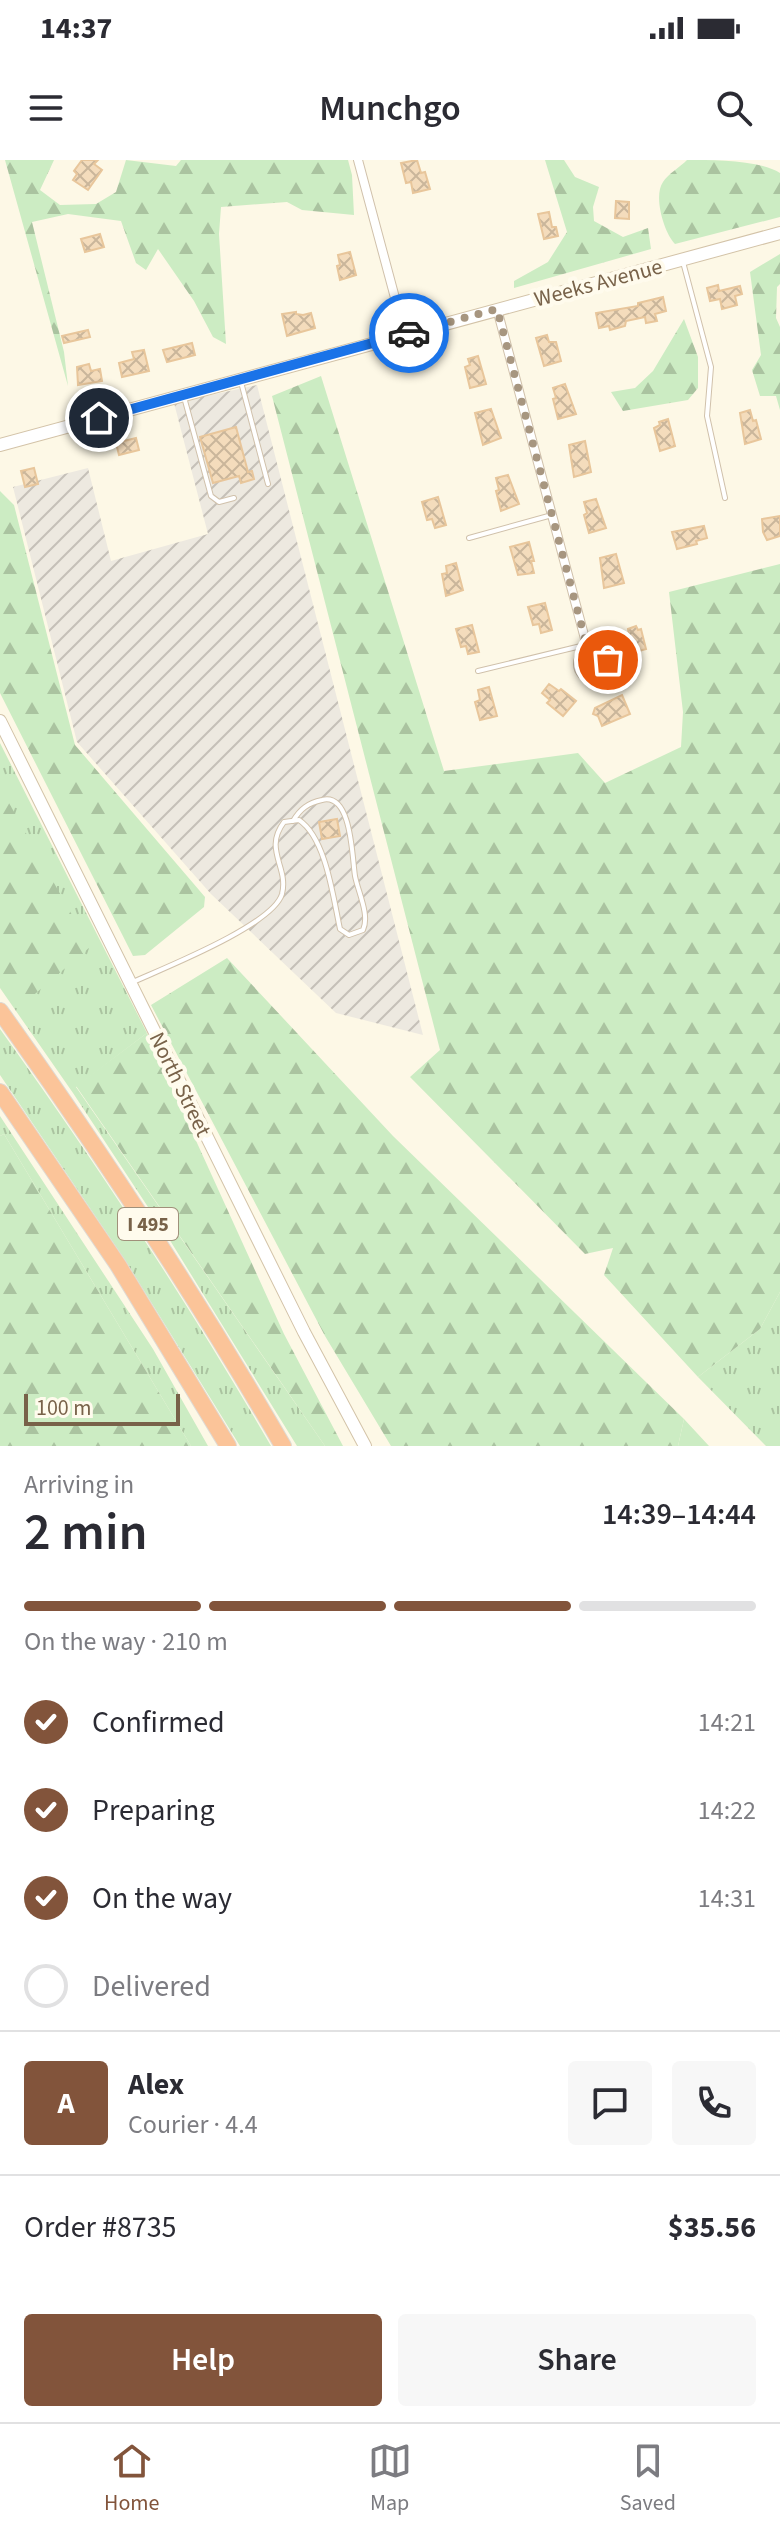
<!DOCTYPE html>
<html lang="en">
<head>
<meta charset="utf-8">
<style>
  :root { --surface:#fff; --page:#f7f7f7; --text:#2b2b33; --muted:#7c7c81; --line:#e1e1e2; --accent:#82543b }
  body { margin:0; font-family:"Source Sans 3",sans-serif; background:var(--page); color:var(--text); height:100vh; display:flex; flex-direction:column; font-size:30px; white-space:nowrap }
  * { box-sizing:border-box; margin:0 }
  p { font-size:26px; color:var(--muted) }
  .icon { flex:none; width:44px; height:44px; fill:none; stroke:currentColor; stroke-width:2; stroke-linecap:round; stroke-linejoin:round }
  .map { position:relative; height:1286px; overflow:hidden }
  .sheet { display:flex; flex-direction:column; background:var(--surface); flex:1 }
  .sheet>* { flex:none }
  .scale { position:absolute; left:24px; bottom:20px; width:156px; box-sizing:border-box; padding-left:8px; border:4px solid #786249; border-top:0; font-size:22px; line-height:28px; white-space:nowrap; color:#786249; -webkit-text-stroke:6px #fffbed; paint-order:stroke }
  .pin { position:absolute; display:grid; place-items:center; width:68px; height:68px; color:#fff; margin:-34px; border:4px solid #fff; border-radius:50%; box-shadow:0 2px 8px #0007 }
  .courier { position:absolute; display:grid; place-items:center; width:80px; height:80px; margin:-40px; border:6px solid #1a73e8; border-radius:50%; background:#fff; color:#222; box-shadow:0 2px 10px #0007 }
  .overview em { font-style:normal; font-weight:600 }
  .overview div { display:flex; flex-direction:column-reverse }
  .overview { display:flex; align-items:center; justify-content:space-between; height:136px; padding:0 24px }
  h1 { font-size:52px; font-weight:600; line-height:60px }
  .bar { display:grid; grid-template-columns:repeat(4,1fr); gap:12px 8px; align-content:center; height:96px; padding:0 24px }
  .bar i { height:10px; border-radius:6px; background:var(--line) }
  .bar .active { background:var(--accent) }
  .bar p { grid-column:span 4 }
  .line { display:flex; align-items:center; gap:20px; padding:0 24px; border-top:2px solid var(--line) }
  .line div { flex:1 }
  .round { display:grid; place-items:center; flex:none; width:84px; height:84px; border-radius:8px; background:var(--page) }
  ol { padding:0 24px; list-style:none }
  li { display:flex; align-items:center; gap:24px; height:88px }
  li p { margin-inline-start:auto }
  li .icon { padding:8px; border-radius:50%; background:var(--accent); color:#fff; stroke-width:4 }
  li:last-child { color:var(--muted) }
  li i { width:44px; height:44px; border:4px solid var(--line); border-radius:50% }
  .action { display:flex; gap:16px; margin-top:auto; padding:16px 24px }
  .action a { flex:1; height:92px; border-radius:8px; background:var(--accent); color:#fff; font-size:32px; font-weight:600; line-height:92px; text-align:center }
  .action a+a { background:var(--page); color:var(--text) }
  .status { display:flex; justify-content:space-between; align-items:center; height:56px; padding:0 40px; background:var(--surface); direction:ltr }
  .status svg { height:22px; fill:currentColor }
  header { display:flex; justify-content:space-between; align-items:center; height:104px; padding:0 24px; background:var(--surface); font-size:36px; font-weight:600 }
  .dock { display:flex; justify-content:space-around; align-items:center; height:112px; border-top:2px solid var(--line); background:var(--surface); font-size:22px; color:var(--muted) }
  .dock a { display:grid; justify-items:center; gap:4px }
  .dock .active { color:var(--accent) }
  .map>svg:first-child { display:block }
</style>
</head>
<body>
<div class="status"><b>14:37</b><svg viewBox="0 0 49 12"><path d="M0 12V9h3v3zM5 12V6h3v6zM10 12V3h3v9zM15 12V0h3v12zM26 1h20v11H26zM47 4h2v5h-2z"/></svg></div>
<header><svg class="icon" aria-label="menu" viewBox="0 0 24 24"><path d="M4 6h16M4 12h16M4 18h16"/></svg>Munchgo<svg class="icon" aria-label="search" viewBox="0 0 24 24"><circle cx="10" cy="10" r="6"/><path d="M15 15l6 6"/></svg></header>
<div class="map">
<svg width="780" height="1286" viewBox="0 0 780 1286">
  <defs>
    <pattern id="industrial-furrows" width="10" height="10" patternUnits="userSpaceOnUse" patternTransform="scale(2)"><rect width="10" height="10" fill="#ede9e0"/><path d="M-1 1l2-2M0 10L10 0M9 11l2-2" fill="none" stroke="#c5c0b8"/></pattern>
    <pattern id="grass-tufts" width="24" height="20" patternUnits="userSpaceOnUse" patternTransform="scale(2)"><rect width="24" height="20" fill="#ccecc3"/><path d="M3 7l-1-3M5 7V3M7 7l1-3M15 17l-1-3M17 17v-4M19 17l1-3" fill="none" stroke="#aac3a0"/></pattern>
    <pattern id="forest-firs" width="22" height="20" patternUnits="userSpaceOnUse" patternTransform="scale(2)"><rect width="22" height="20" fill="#ccecc3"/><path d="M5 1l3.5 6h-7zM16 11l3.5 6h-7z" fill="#aac3a0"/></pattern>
    <pattern id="building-cross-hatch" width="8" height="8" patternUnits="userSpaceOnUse" patternTransform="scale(2)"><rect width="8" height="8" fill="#f4dcbc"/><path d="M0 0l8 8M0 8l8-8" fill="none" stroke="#cab69b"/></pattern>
  </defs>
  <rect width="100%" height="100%" fill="#fdf8e6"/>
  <path fill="url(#industrial-furrows)" d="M257 225 423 875 336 853 211 734 77 582 13 327 88 308 111 401 208 374 174 243Z"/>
  <path fill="url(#grass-tufts)" d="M0 583 147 873 76 927 325 1286H297L171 1082 73 933 0 828Z
    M0 869C97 1004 188 1143 271 1286H240L125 1100 0 915Z
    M0 956 153 1189 208 1286H191L4 974 0 976Z
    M780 1132V1286H766L698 1217 760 1169Z
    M684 1259 709 1286H678Z"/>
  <path fill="url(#forest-firs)" d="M5 0H54L40 30 60 45 96 44 116 32 126 0 176 6 181 0H348L352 15 354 55 302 50 287 42 221 47 219 74 226 184 213 177 194 141 158 89 146 110 136 103 121 61 68 54 32 62 64 192 68 226Z
    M545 0H564L575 17 599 27 593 47 594 61 623 77 648 68 651 89 514 128V121L548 102 567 72Z
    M687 0C715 0 760 0 780 13V57L675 84C664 73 653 36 663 22 668 14 680 7 687 0Z
    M780 94V124L777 127 776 158 780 167V250L776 236H760L752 210 761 195 750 112Z
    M684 159 698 197V228L688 240 623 251 611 232 635 228 653 211Z
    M321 216 444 611 578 593 605 623 681 587 683 552 669 432 780 404V1132L760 1169 698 1217 604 1115 613 1088 585 1094 410 917 440 890 272 236Z
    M0 331 14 345 75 585 205 737 204 747 145 795 133 796 0 533Z
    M0 627 90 787 29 839 14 838 0 821Z
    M227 798 393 976 684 1259 678 1286H391L325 1176 151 845Z
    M147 873 284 1174 343 1286H325L76 926Z
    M4 974 191 1286H0V976Z"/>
  <path fill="url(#building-cross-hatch)" stroke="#e8c69b" stroke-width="2" d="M82 0H98L94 4 102 10 88 30 73 20 77 14 74 11Z
    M417 0 421 13 425 12 430 29 413 33 411 22 406 23 401 3Z
    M616 41 629 42V59L615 58Z
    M549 52 552 67H556L558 76 544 79 538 54Z
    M100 74 104 87 85 92 81 79Z
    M350 92 356 115 340 120 337 106 340 105 338 95Z
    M718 125 719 131 740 126 742 134 735 136 737 145 722 149 720 139 710 141 707 128Z
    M663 137 666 151 655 154 657 161 646 163 645 157 626 161 625 166 610 170 609 166 599 168 596 153 638 146V143Z
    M296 152V154L303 155 311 153 315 168 287 176 282 154Z
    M88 170 90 177 64 183 62 176Z
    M547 175 549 182H556L561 201 544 206 536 178Z
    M192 183 195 195 167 202 163 190Z
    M144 190 149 211 122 217 119 203 134 199 132 192Z
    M478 196 486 224 470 228 465 207 470 205 468 199Z
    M89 204 91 211 100 209 102 221 78 225 77 207Z
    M565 224 576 254 558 259 553 239 556 238 553 228Z
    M491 249 501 278 483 285 475 253Z
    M750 250 753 261 756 260 761 279 745 284 740 253Z
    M668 259 675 286 660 291 654 268 660 265 659 262Z
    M236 267 248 312 252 311 254 319 241 323 239 316 213 323 200 277Z
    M136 278 139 290 119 295 116 283Z
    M585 281 591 312 574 317 569 285Z
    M34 308 38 324 25 327 21 311Z
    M508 315 519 344 501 351 496 331 499 330 496 318Z
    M438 337 446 365 435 368 432 359 427 360 422 342Z
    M596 339 606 368 589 373 584 355 587 353 584 342Z
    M780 356V376L767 380 763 372 762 359Z
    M704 366 707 378 696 381 697 384 677 389 672 372Z
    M529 382 534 401H531L534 413 518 415 510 387Z
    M616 394 624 423 604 428 600 398Z
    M456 403 463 430 446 436 442 414 447 413 446 406Z
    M545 443 552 470 541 473 539 464 533 465 528 447Z
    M472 465 479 492 468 494 466 486 461 487 456 469Z
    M636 466 638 470 641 469 646 489 632 493 628 469Z
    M549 524 559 531 561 529 576 541 563 556 547 543 550 540 542 533Z
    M489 527 497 556 480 560 475 542 480 540 478 530Z
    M622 535 630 554 602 566 598 556 593 554 595 548Z
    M337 659 340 676 322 679 319 662Z"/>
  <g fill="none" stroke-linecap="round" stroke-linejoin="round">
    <g stroke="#d0c1ab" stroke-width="6">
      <path id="lane" d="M683 102 711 207 707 256 725 338
        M241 222 268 324
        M184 237 211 336 219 342 234 338
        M469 378 552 355
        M478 511 585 485
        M133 822C164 808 273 765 282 734 289 707 263 690 284 662L299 660C326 678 333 737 340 769L349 775 363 770C370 755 358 732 355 716 352 698 352 632 322 640 308 643 300 649 293 661"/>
    </g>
    <g stroke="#d0c1ab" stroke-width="10">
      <path id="street" d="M358 0 405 175
        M497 149 588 490
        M578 504a15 15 0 1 1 30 0a15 15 0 1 1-30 0Z"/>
    </g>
    <g stroke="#d3c3a8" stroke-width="14">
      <path id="secondary" d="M0 285 780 73
        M0 561 304 1172 365 1286"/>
    </g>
    <g stroke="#dfd9d3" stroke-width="18">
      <path id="highway" d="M0 851C101 992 196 1136 283 1286
        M0 932 118 1105 228 1286"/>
    </g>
    <use href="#lane" stroke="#fff" stroke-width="4"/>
    <use href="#street" stroke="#fff" stroke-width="8"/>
    <use href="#secondary" stroke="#fff" stroke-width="12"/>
    <use href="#highway" stroke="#fbc499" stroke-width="16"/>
  </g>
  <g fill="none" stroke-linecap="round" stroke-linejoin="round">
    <path stroke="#a79680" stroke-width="8" stroke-dasharray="0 14.4" d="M409 173 497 149 588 490H598L608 500"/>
    <path stroke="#1a73e8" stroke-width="10" d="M99 258 409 173"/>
  </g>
  <g text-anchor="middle" stroke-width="8" stroke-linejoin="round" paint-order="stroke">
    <rect fill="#fffbed" stroke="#a0907a" stroke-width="2" x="118" y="1048" width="60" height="32" rx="6"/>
    <g font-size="20" font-weight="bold" fill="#786249">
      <text x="148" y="1071">I 495</text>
    </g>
    <g font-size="22" fill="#786249" stroke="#fffbed">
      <text transform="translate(598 122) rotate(-15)" y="8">Weeks Avenue</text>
      <text transform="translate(181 924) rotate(64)" y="8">North Street</text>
    </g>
  </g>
</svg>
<div class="scale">100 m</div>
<div class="pin" style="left:608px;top:500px;background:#ea580c"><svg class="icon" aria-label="bag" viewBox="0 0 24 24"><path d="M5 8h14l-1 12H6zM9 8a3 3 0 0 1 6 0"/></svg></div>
<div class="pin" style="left:99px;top:258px;background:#1f2937"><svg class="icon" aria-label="home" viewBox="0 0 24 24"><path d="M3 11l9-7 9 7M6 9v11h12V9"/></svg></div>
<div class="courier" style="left:409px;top:173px"><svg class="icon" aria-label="car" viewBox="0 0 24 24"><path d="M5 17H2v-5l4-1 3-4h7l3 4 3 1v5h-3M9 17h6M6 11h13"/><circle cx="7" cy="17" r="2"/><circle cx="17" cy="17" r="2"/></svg></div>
</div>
<section class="sheet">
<div class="overview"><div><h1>2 min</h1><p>Arriving in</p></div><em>14:39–14:44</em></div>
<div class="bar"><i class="active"></i><i class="active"></i><i class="active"></i><i></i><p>On the way · 210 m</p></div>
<ol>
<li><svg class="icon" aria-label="check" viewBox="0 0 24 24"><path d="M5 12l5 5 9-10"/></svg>Confirmed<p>14:21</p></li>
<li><svg class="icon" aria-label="check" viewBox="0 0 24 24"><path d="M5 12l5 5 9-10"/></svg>Preparing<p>14:22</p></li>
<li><svg class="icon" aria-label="check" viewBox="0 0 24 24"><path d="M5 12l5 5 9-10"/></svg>On the way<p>14:31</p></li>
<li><i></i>Delivered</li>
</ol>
<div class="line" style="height:144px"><b class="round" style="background:var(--accent);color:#fff">A</b><div><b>Alex</b><p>Courier · 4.4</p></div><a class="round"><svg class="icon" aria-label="chat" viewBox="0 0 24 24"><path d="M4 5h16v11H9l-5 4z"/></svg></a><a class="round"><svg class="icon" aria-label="phone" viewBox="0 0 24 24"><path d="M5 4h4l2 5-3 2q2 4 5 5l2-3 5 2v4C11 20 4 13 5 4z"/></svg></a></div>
<div class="line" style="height:104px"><div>Order #8735</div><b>$35.56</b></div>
<div class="action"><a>Help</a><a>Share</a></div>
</section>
<nav class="dock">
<a class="active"><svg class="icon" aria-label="home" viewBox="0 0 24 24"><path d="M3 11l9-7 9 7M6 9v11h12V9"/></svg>Home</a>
<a><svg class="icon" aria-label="map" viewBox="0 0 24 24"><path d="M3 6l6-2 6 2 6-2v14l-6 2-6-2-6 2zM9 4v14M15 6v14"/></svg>Map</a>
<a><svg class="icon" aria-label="saved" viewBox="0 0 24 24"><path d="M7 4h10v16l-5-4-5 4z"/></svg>Saved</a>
</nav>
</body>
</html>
